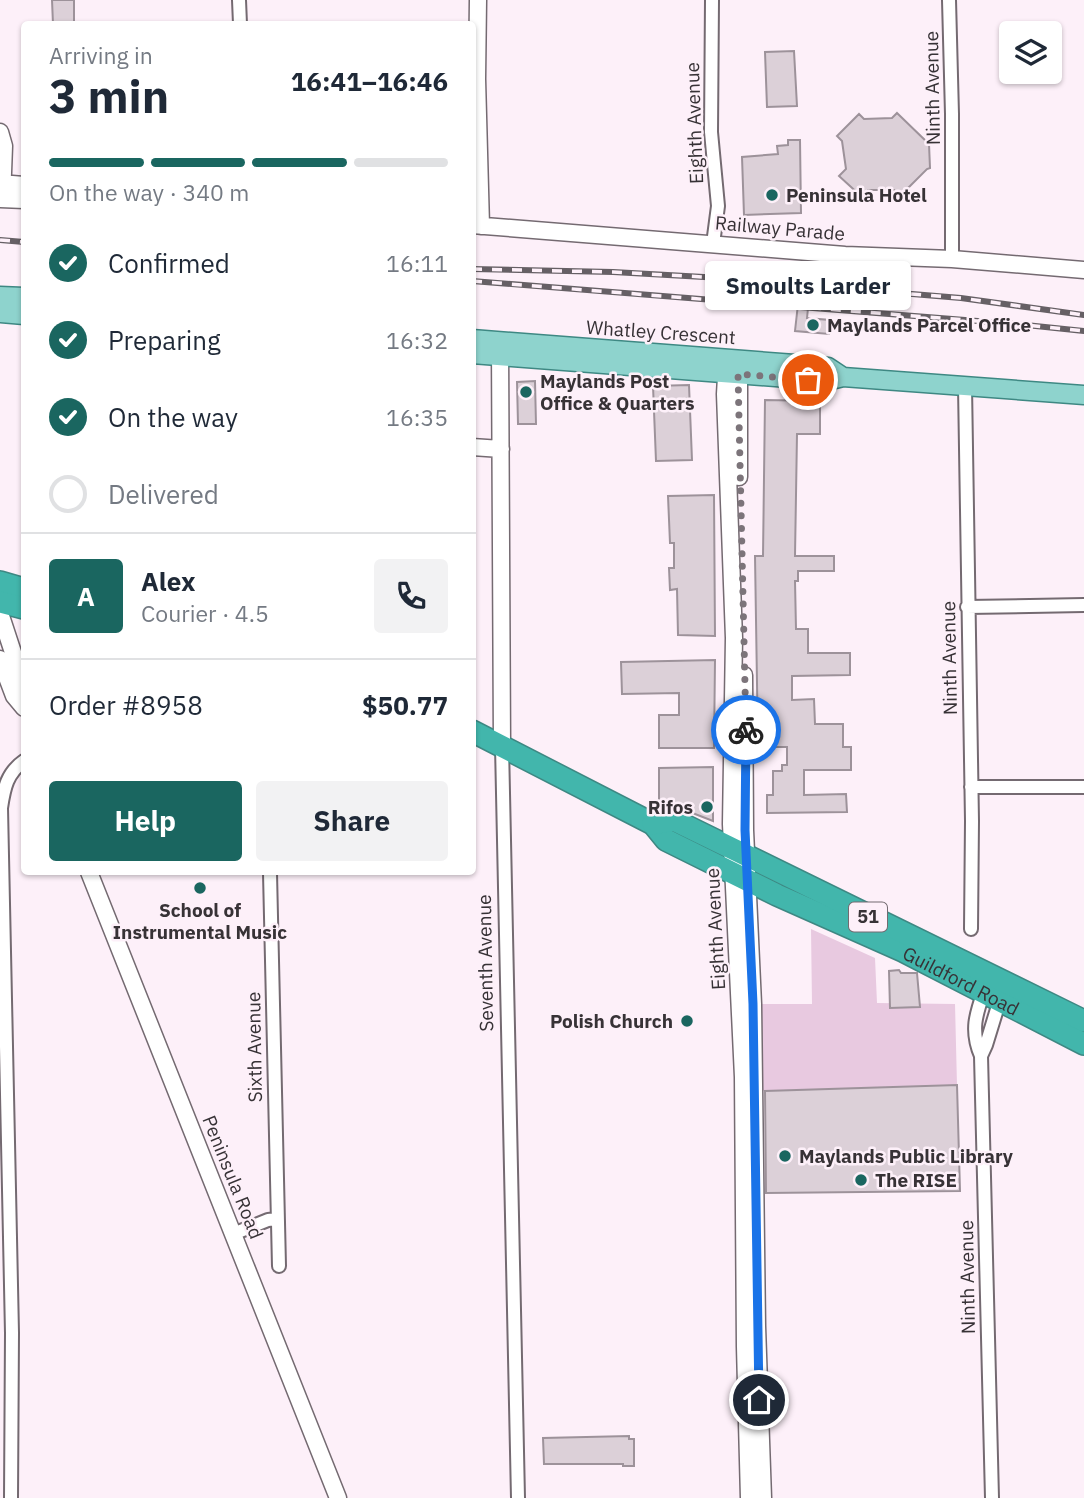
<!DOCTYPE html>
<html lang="en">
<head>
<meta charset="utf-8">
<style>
  :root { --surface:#fff; --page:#f2f2f3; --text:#1f2937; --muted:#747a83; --line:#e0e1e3; --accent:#1a6660 }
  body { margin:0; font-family:"IBM Plex Sans",sans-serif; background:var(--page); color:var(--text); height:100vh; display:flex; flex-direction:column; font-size:26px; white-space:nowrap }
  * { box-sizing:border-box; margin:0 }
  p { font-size:23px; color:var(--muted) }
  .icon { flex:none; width:38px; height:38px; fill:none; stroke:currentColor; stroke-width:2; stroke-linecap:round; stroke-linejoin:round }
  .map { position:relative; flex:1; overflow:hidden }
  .details { position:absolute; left:21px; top:21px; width:455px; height:854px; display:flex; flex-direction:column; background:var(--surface); border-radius:7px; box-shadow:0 2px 5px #0004 }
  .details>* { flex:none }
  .tools { position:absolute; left:999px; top:21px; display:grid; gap:14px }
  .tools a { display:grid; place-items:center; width:63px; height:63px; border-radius:7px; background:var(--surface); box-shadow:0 2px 5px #0004; font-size:35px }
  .pin { position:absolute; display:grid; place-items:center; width:60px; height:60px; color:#fff; margin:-30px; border:4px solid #fff; border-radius:50%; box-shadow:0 2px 7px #0007 }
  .courier { position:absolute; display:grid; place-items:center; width:70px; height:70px; margin:-35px; border:5px solid #1a73e8; border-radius:50%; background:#fff; color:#222; box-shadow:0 2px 9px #0007 }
  .bubble { position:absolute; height:49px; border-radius:7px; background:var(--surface); box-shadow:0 2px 5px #0004; font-size:23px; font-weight:800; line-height:49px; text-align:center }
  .headline em { font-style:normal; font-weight:800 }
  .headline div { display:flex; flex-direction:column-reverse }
  .headline { display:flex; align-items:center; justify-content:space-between; height:119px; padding:0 28px }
  h1 { font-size:46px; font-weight:800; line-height:52px }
  .bar { display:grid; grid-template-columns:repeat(4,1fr); gap:10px 7px; align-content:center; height:84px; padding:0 28px }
  .bar i { height:9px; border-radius:5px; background:var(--line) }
  .bar .current { background:var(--accent) }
  .bar p { grid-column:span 4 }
  .line { display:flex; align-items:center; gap:18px; padding:0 28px; border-top:2px solid var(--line) }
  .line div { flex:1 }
  .round { display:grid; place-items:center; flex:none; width:74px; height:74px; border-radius:7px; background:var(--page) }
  ol { padding:0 28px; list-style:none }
  li { display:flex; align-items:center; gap:21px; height:77px }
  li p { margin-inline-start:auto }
  li .icon { padding:7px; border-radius:50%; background:var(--accent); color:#fff; stroke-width:4 }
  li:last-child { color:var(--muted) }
  li i { width:38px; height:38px; border:4px solid var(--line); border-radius:50% }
  .action { display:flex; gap:14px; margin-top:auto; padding:14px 28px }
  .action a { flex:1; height:80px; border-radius:7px; background:var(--accent); color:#fff; font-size:28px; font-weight:800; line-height:80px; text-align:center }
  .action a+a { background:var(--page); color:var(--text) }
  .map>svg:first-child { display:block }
</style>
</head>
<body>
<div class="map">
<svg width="1084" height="1498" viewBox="0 0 1084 1498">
  <rect width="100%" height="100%" fill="#fdf0f9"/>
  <path fill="#e8c9e0" d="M811 929 875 958 877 1003 955 1004 957 1085 755 1091 753 1004H812Z"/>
  <path fill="#dcd0d8" stroke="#9d929a" stroke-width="2" d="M52 0H74V24H53Z
    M794 51 797 106 767 107 765 52Z
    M897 113 929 144 930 168 927 169 900 196 894 190H868L862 197 839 176 846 169 842 141 837 136 859 114 864 119 892 118Z
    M788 140H800L801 213 744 215 742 157 778 154 777 146 788 145Z
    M740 283 810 289 807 318 830 320 829 334 795 331 798 304 739 299Z
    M535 381 536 424H518L517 382Z
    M689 385 692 460 656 461 653 386Z
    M765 400 820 401V434H797L795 556H834V571H798V581H795L796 629H808V653H850V675L792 676V700L814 699 815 724H843V747H851V770H804V795L846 794 847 812 767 813V795H773V771H782V765H787V747H758L755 556H763Z
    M714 495 715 636 678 635 677 589 670 590 669 568H674V543H670L668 496Z
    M715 660 714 748H659V715H679V693L622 694 621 662Z
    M713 767V821L659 800V768Z
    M899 970 901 973H917L920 1007 890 1008 889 971Z
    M957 1085 960 1191 766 1193 765 1091Z
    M629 1436V1439H634V1466H623V1464H544L543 1438Z"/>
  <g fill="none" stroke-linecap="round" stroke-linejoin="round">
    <g stroke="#746a71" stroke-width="16">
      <path id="street" d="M239 0 240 24
        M712 0 711 132 718 206 713 244
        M949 0 952 114V259
        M965 386 972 821 971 929
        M967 607 1084 605
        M502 746 518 1498
        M971 787H1084
        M270 873 279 1266
        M985 988C976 1014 970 1030 981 1056L992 1498
        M981 1056 986 1045 1001 996
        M233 1234 268 1220 277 1219
        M11 1498 12 1333 1 808C4 788 7 773 24 761"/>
    </g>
    <g stroke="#746a71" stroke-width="19">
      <path id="secondary" d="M478 0 477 79 481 226
        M0 132 4 146 2 199
        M0 183 24 185
        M0 199 24 200
        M472 225 845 255 952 259 1084 270
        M500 346 502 746
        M727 360 725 394 734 638 731 824 743 1077 745 1347 749 1498
        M472 447 501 449
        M739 477V363
        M0 613 24 686
        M0 659 14 696 24 708
        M744 675 745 830 753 1004 757 1326 763 1498
        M89 872 338 1498"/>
    </g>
    <g stroke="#3e8883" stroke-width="21">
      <path id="primary" d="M0 296 24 297
        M0 313 24 315
        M472 339 808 365 828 367 843 377
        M472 354 827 381 843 377 1084 395"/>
    </g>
    <g stroke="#3e8883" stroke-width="24">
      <g id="highway">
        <path d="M0 582 24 589"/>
        <path d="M0 602 24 608"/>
        <path id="s1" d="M472 731 653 824 666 840 777 895 903 951 1084 1044"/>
        <path d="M653 824 674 820 1084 1021"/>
      </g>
    </g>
    <use href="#street" stroke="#fff" stroke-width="12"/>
    <use href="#secondary" stroke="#fff" stroke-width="16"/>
    <use href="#primary" stroke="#8ed3cd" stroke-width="18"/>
    <use href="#highway" stroke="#42b6ac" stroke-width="21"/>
    <g stroke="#666065" stroke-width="6">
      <path id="rail" d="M0 240 24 242
        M472 269 613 272 704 277 961 298 1084 315
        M472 281 1016 324 1084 331"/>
    </g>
    <use href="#rail" stroke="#fdf0f9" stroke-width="3.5" stroke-dasharray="10" stroke-linecap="butt"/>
  </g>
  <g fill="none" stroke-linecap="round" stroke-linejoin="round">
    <path stroke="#7c747a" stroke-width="7" stroke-dasharray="0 12.6" d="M746 730 738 374 808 380"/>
    <path stroke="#1a73e8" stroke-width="9" d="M746 730 745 830 753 1004 759 1400"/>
  </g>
  <g fill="#1a6660" stroke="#fdf0f9" stroke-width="2.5">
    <circle cx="772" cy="195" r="7"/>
    <circle cx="813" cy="325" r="7"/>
    <circle cx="526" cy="392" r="7"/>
    <circle cx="707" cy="807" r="7"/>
    <circle cx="200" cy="888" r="7"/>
    <circle cx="687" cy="1021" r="7"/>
    <circle cx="785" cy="1156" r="7"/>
    <circle cx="861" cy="1180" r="7"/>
  </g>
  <g text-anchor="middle" stroke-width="5" stroke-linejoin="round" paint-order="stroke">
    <rect fill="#fdf0f9" stroke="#726b70" stroke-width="2" x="849" y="902.5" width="38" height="29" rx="5"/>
    <g font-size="18" font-weight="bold" fill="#373236">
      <text x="868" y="923">51</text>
    </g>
    <g font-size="19" fill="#373236" stroke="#fdf0f9">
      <text transform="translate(932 88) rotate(-91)" y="7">Ninth Avenue</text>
      <text transform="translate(694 123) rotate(-92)" y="7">Eighth Avenue</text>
      <text transform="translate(780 228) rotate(5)" y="7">Railway Parade</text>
      <text transform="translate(661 332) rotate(4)" y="7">Whatley Crescent</text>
      <text transform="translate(949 658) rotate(-91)" y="7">Ninth Avenue</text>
      <text transform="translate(715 929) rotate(-93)" y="7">Eighth Avenue</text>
      <text transform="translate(485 963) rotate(-91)" y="7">Seventh Avenue</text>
      <text dy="7" stroke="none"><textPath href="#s1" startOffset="551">Guildford Road</textPath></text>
      <text transform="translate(254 1047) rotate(-91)" y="7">Sixth Avenue</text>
      <text transform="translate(233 1177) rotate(68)" y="7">Peninsula Road</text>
      <text transform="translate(967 1277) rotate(-91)" y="7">Ninth Avenue</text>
    </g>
    <g font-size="19" font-weight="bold" fill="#373236" stroke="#fdf0f9" text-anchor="start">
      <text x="786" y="202">Peninsula Hotel</text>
      <text x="827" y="332">Maylands Parcel Office</text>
      <text x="540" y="388">Maylands Post<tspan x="540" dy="22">Office &amp; Quarters</tspan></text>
      <text x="693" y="814" text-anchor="end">Rifos</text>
      <text x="200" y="917" text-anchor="middle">School of<tspan x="200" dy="22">Instrumental Music</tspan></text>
      <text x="673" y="1028" text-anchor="end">Polish Church</text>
      <text x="799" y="1163">Maylands Public Library</text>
      <text x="875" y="1187">The RISE</text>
    </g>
  </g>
</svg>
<div class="tools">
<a><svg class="icon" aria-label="layers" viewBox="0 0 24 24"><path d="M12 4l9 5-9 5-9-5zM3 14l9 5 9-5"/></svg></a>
</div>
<div class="pin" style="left:808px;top:380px;background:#ea580c"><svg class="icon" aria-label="bag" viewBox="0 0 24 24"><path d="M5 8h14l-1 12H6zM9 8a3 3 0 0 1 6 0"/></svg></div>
<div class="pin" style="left:759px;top:1400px;background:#1f2937"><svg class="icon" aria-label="home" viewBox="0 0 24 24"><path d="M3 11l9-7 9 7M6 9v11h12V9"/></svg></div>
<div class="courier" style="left:746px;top:730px"><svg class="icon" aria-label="bike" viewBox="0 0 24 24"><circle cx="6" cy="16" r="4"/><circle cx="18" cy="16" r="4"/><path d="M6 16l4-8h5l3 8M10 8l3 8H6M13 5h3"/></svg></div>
<div class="bubble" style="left:705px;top:261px;width:206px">Smoults Larder</div>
<section class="details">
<div class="headline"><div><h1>3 min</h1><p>Arriving in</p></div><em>16:41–16:46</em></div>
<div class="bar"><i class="current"></i><i class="current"></i><i class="current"></i><i></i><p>On the way · 340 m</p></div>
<ol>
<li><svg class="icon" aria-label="check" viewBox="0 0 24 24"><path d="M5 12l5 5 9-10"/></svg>Confirmed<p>16:11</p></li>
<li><svg class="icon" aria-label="check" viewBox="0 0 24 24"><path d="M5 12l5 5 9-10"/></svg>Preparing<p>16:32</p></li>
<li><svg class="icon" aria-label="check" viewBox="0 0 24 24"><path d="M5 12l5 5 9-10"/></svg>On the way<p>16:35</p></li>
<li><i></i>Delivered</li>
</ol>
<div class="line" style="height:126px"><b class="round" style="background:var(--accent);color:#fff">A</b><div><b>Alex</b><p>Courier · 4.5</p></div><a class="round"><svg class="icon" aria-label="phone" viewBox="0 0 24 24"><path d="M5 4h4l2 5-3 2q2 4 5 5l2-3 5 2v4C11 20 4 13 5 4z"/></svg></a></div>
<div class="line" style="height:91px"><div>Order #8958</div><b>$50.77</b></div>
<div class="action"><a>Help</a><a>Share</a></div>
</section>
</div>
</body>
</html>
